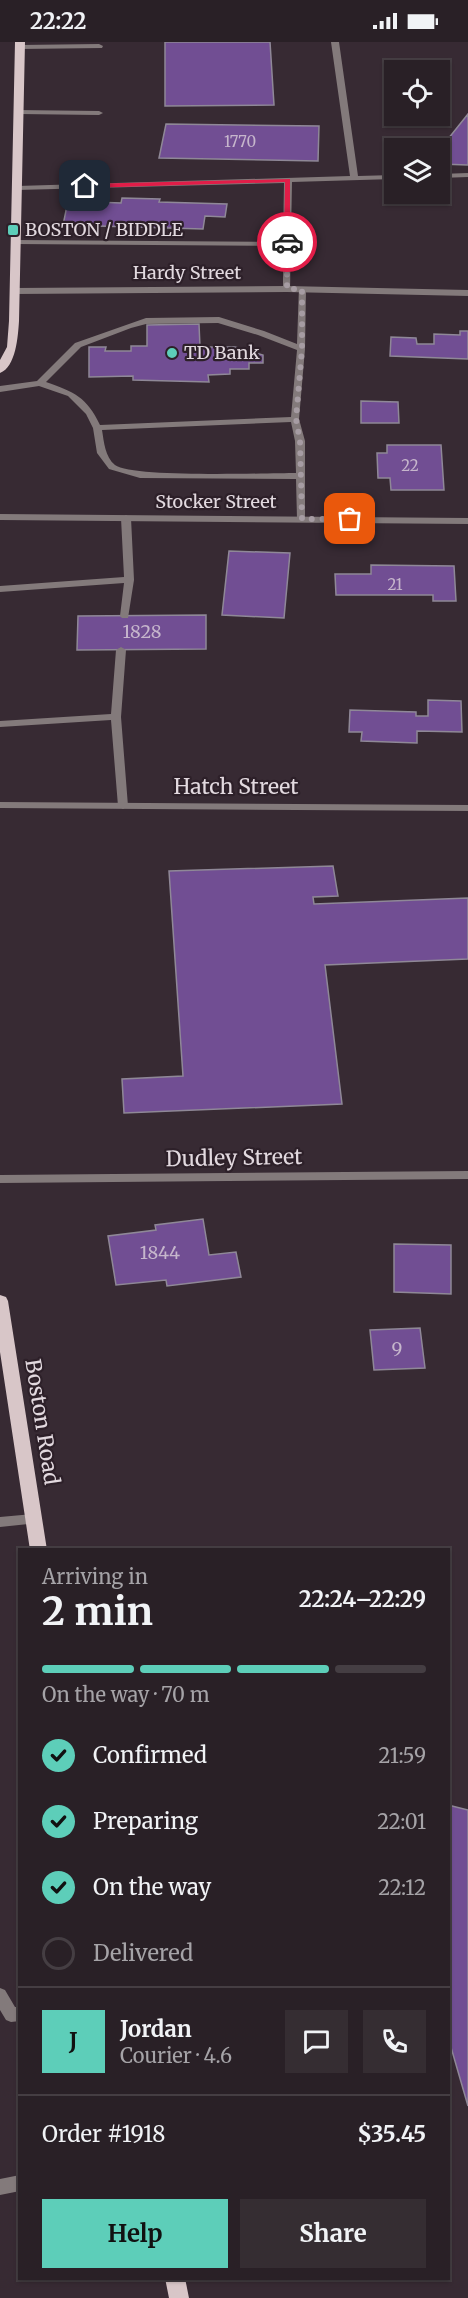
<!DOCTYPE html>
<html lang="en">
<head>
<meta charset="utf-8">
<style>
  :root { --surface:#292026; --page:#352d32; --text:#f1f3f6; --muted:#a5a3a7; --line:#453e43; --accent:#5dceb9 }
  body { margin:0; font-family:Merriweather,serif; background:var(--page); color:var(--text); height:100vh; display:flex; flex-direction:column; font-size:22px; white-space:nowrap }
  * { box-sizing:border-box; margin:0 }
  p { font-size:20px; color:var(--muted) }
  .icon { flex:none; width:33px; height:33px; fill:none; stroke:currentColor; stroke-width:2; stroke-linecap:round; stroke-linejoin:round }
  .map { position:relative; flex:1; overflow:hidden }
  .details { position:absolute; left:18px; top:1506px; width:432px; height:732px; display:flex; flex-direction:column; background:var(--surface); border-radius:0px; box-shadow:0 2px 4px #0004,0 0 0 2px var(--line) }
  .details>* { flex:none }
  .tools { position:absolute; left:384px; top:18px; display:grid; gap:12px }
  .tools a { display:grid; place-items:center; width:66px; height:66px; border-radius:0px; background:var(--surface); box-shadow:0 2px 4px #0004,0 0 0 2px var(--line); font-size:30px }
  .pin { position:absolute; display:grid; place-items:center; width:51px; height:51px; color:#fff; margin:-26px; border-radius:12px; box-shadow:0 3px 9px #0006 }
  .courier { position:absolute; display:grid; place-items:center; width:60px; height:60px; margin:-30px; border:4px solid #e11d48; border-radius:50%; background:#fff; color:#222; box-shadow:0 2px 8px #0007 }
  .head em { font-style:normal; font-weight:700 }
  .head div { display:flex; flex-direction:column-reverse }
  .head { display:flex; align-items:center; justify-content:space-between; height:102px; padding:0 24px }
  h1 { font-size:39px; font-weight:700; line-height:45px }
  .bar { display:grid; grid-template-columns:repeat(4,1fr); gap:9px 6px; align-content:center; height:72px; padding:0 24px }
  .bar i { height:8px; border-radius:4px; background:var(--line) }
  .bar .selected { background:var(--accent) }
  .bar p { grid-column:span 4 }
  .line { display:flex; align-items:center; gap:15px; padding:0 24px; border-top:2px solid var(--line) }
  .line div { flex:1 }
  .round { display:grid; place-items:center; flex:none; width:63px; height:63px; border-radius:0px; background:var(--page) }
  ol { padding:0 24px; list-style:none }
  li { display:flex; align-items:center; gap:18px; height:66px }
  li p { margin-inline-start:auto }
  li .icon { padding:6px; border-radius:50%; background:var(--accent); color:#111; stroke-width:4 }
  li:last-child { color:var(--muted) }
  li i { width:33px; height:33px; border:3px solid var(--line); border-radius:50% }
  .button { display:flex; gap:12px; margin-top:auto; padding:12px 24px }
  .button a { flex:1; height:69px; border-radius:0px; background:var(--accent); color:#111; font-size:24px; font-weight:700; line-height:69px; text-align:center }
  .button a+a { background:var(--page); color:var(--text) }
  .status { display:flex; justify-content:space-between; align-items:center; height:42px; padding:0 30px; background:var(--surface); direction:ltr }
  .status svg { height:16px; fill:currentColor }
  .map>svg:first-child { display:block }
</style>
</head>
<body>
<div class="status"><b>22:22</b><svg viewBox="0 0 49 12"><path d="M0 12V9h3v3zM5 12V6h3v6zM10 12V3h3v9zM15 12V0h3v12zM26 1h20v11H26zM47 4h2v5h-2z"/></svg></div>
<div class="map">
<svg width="468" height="2256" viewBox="0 0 468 2256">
  <rect width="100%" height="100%" fill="#372a33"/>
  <path fill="#714e93" stroke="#8f8897" stroke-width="1.5" d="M165 0H270L274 63 165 64Z
    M468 72V123L440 122V107Z
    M166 82 319 84 318 119 159 116Z
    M122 156 160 157 159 160 227 162 225 175 205 174 203 187 63 183 68 159 121 161Z
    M199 282 200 305H235L263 313V321H249V327H230V332L208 333 209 340 133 338V334L89 335V305H106L105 309H131V304H147V283Z
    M460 289H468V317L390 314 391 295 416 296 417 302H434V292L460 293Z
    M361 359 398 360 399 381H361Z
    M387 403H441L444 448H391L390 436H378L377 411H387Z
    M229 509 290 511 284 576 222 573Z
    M371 523 454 524 456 559H433V553H336L335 532H371Z
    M206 573V607L77 608 78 574Z
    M428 658 461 659 462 690 417 689V701L361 699 362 690H349L350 668 416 670V674H428Z
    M333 824 338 854 313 855 314 862 468 856V917L325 923 342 1062 124 1071 122 1037 183 1034 169 829Z
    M203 1177 209 1213 236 1210 241 1235 167 1244 166 1238 116 1243 108 1194 156 1188 155 1183Z
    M394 1202 451 1203V1252L394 1250Z
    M420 1286 425 1326 374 1328 370 1288Z
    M448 1763 468 1768V2064L448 1995Z"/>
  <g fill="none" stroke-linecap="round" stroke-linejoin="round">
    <path fill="#837a7b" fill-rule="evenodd" d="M331 0H339L358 134 394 133V137L292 140 290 249 283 247V204L15 202 11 200 15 198 283 200 284 141 17 148 13 146 17 144 350 134Z
      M99 2 103 4 102 6 20 7 16 5 20 3Z
      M16 68 99 69 103 71 99 73 19 72H16Z
      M468 131V135L440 136V132Z
      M299 245 306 247 305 307 299 377 305 399V479L302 480 297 477 296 437 140 436 109 427 97 411 93 386 86 372 68 354 39 344 0 350V344L37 339 75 301 146 276 219 275 264 289 297 302ZM218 281 258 293 297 308 291 375 100 383C87 355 74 350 46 340L81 305 131 286 146 282ZM291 380 295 399 296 431C267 431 132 436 115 423 105 415 104 400 102 388Z
      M126 473 131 476 134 538 128 576H122L120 574 124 541 0 550V544L124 535 121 476Z
      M121 605 126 608 121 675 128 764 123 767 118 764 111 678 0 685V679L111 672 116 608Z
      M33 1472 38 1473 40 1477 38 1481 0 1485V1475Z
      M0 1946 5 1948 15 1965H20V1979L11 1980 6 1978 0 1968Z
      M20 2133V2149L0 2153V2137Z"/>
    <path fill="#837a7b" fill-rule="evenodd" d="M287 244 468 248V254L287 250 15 252 11 249 15 246Z
      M0 472 468 476V482L0 478Z
      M0 760 468 763V769L0 766Z
      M468 1129V1137L0 1141V1133Z"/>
    <path fill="#d8c6c8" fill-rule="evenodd" d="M15 0H25L19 279C18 294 16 325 0 331V318L7 305 9 279Z
      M0 1253 6 1255 8 1259 47 1508H30L0 1310Z
      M165 2236H185L189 2256H169Z"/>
  </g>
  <path fill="#e11d48" d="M290 137V200L287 202 284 200 285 140 85 146 82 144 85 142Z"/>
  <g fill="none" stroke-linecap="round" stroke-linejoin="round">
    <path stroke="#a69ca3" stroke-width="6" stroke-dasharray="0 10.8" d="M287 200V247H302V307L296 377 300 399 302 477H350"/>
  </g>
  <g fill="#5dceb9" stroke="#2d2029" stroke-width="2">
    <rect x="7" y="182" width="12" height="12" rx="3"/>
    <circle cx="172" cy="311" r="6"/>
  </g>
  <g text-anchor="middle" stroke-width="4.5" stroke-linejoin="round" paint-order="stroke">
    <g font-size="15" fill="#c6b6cc">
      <text x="240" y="105">1770</text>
      <text x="410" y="429">22</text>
      <text x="395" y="548">21</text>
    </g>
    <g font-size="18" fill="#e2d9df" stroke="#2d2029" text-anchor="start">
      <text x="25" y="194">BOSTON / BIDDLE</text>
      <text x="184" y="317">TD Bank</text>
    </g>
    <g font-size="18" fill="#e2d9df" stroke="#2d2029">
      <text x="187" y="237">Hardy Street</text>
      <text x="216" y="466">Stocker Street</text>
    </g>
    <g font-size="18" fill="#c6b6cc">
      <text x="142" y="596">1828</text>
      <text x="160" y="1217">1844</text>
      <text x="397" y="1313">9</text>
    </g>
    <g font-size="21" fill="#e2d9df" stroke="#2d2029">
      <text x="236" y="752">Hatch Street</text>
      <text transform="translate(234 1116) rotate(-1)" y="7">Dudley Street</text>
      <text transform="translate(42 1380) rotate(81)" y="7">Boston Road</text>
    </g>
  </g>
</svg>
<div class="tools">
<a><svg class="icon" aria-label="locate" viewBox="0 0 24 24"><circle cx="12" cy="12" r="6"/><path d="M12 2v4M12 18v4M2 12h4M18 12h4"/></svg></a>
<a><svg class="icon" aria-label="layers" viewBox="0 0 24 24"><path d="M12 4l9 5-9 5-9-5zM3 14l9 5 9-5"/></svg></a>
</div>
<div class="pin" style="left:350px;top:477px;background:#ea580c"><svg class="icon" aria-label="bag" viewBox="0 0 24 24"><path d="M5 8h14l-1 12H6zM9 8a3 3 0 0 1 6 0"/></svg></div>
<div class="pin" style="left:85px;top:144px;background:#1f2937"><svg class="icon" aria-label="home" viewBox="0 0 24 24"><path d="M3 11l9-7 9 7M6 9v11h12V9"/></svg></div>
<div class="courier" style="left:287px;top:200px"><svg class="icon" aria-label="car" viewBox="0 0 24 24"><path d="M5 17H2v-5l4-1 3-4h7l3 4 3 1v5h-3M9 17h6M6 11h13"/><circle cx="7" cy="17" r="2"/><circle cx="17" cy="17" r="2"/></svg></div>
<section class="details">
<div class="head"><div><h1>2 min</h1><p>Arriving in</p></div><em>22:24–22:29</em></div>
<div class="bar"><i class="selected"></i><i class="selected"></i><i class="selected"></i><i></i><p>On the way · 70 m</p></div>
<ol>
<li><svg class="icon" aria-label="check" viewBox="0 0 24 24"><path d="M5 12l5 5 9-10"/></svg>Confirmed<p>21:59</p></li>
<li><svg class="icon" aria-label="check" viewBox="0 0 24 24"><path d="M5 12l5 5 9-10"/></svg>Preparing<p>22:01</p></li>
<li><svg class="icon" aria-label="check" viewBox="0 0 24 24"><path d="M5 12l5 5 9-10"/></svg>On the way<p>22:12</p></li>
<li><i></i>Delivered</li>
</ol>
<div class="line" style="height:108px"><b class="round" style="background:var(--accent);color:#111">J</b><div><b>Jordan</b><p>Courier · 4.6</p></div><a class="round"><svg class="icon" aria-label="chat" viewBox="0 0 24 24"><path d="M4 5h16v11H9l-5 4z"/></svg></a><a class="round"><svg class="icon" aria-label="phone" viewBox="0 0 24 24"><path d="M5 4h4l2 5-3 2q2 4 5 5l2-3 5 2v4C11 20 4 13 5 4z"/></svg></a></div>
<div class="line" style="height:78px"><div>Order #1918</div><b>$35.45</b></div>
<div class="button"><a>Help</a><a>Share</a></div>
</section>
</div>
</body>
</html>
